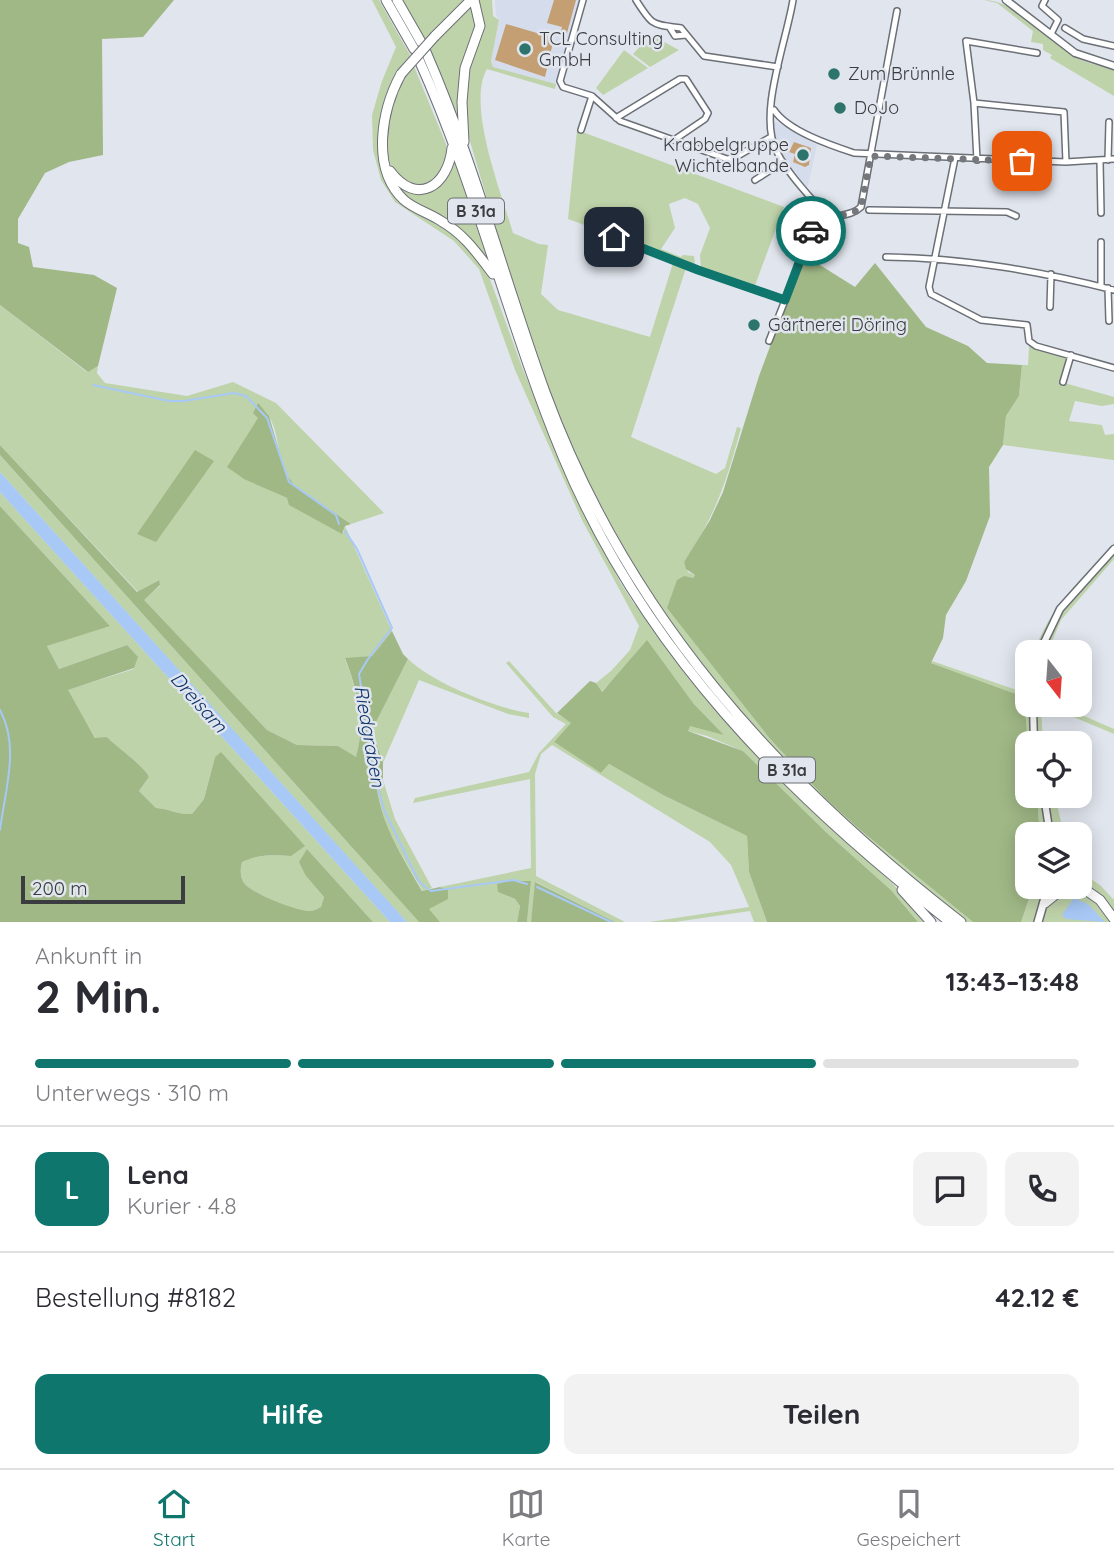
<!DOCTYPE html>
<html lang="de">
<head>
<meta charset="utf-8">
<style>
  :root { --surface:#fff; --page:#f2f2f3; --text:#2b2b33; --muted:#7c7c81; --line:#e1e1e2; --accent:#0f766e }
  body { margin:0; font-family:Quicksand,sans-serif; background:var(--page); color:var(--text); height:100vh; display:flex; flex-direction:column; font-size:26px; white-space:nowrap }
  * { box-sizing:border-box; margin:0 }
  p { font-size:23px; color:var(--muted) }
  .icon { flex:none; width:38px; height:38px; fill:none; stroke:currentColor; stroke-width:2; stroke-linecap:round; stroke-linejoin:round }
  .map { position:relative; height:922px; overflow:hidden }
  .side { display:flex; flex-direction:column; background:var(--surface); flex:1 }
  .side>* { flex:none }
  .needle { width:46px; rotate:163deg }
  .tools { position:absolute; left:1015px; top:640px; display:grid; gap:14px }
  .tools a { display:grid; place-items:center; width:77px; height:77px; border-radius:14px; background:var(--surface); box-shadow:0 4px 18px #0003; font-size:35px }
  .scale { position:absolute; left:21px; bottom:18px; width:164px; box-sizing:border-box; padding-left:7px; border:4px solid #3a3c3f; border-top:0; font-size:19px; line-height:24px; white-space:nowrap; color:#3a3c3f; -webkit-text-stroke:5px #e1e5ed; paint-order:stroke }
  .pin { position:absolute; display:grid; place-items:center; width:60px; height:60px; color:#fff; margin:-30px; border-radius:14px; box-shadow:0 4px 10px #0006 }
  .courier { position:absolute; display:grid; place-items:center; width:70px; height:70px; margin:-35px; border:5px solid #0f766e; border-radius:50%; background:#fff; color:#222; box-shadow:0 2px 9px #0007 }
  .head em { font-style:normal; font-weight:700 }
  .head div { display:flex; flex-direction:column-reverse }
  .head { display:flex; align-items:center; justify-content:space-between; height:119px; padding:0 35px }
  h1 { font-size:46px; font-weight:700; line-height:52px }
  .bar { display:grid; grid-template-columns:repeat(4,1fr); gap:10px 7px; align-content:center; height:84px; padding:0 35px }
  .bar i { height:9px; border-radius:5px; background:var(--line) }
  .bar .active { background:var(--accent) }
  .bar p { grid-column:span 4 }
  .line { display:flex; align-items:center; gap:18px; padding:0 35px; border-top:2px solid var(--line) }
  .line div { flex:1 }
  .round { display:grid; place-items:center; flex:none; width:74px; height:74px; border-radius:14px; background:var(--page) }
  .button { display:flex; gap:14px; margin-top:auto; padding:14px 35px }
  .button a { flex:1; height:80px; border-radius:14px; background:var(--accent); color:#fff; font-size:28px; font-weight:700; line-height:80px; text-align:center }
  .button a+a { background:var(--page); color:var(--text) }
  .dock { display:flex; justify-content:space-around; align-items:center; height:98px; border-top:2px solid var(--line); background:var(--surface); font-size:19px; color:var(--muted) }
  .dock a { display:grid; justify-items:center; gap:4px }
  .dock .active { color:var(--accent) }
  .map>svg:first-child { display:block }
</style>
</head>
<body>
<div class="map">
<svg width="1114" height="922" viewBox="0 0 1114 922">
  <rect width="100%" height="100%" fill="#e1e5ed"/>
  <path fill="#d5dcec" d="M495 0H580L556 84 493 67 491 61 499 20 496 15Z
    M776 122 817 145 808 186H804L776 144 772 123Z"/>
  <path fill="#bfd3aa" d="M372 0H379L410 55 395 78 381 126 394 192 458 234 487 271 522 367 566 473 620 582 634 604 643 612 667 648 716 709 754 752 894 885 928 922H918L891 890 827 833 743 751 707 736 688 731 689 725 723 734 693 703 616 677 601 692 596 683 611 671 630 650 639 626 582 520 515 370 479 269 454 241 395 202 381 180 373 150 372 115 382 81 396 47Z
    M402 0H466L425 40Z
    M478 0H492L493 16 499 20 491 61 493 67 556 84 555 89 487 69C466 105 502 194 513 233L539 244 548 245 541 294 558 310 650 337 673 263 686 268 631 437 716 474 725 468 737 427 741 428C726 483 716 514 684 562L688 572 695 575 668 608 770 739 826 799 859 829 973 922H965L840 818 757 734 657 608 615 538 583 474 552 399 505 260 469 138 464 92 474 46Z
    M984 0C1017 0 1049 42 1077 58 1088 64 1102 66 1114 69V96L1050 58 1052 55 1043 50V44L1031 42 1033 31 997 3Z
    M471 3 478 21 465 57 462 127 429 47Z
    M653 36 679 50 650 67 633 54 644 42 652 48 655 45 649 40Z
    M624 50 648 68 603 95 596 88Z
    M413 64 446 144 448 156 440 177C393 204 379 150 388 114 393 96 403 79 413 64Z
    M577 130 784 207 754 288 701 269 700 255 710 228 698 204 685 198 669 204 675 228 661 249 681 257 683 255 694 256 695 265 568 219Z
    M453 154 489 264C463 229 418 217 394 180L431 188Z
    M0 305 87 372 98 366 97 373 105 383 187 396 233 382 276 403 384 513 351 524C331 509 297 496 286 473 276 453 280 427 264 410L258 417 267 489 287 498 343 533 345 526 392 631 372 656 345 659C358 694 366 721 356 758L338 746 297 745 267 730 143 600 160 586 158 580 138 592 0 445Z
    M1029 346 1065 356 1066 360 1061 382 1114 397V404L1102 406 1075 401 1069 421 1102 425 1105 435 1114 434V460L1003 445 1006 416 1019 396 1022 365H1028Z
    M0 455 419 922H407L392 906 0 472Z
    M0 492 390 922H373L307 849 306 876 324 897 321 907C319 908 313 911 311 911 299 912 251 893 244 883 240 877 240 869 242 862 258 854 273 855 291 856L215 757 204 799 192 814C178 815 170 809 156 808L139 791 149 777C145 767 117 747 107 737L96 739 67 690 134 669 127 645 59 669 47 646 109 625 0 506Z
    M1114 543V559L1061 620 1047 653H1034C1049 607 1083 578 1114 543Z
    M408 659C433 683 495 708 529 713V718L508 714 419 680 383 763 372 730Z
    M509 661 556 713 572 723 554 742 601 773 609 764 663 795 747 836 749 872 767 922H754L750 911 675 922H649L749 907 731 865 710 842 552 745 541 754 535 774 536 876 625 922H615L536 882 531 922H527L531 881H508L498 892 515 899 520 906 517 922H440L428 909 448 890 440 887 531 868 530 779 413 803 415 798 529 772 539 753 566 724 553 717 506 663Z
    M932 661 1022 692 1027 691V686V705H1059L1114 729V734L1045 705 1041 708 1043 744H1028L1024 697 931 663Z
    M383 780 395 819 432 888 423 891C402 856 380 823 376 782Z
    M1037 796H1055L1064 835H1040Z
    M1080 872 1100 885 1114 900V922H1021L1033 887H1080Z"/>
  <path fill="#a0b886" d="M0 0H174L143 37 102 39 103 155 69 162 45 173 18 219V243L29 247 33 267 94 275 117 288 98 366 88 372 0 305Z
    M804 255 855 287 875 263 926 327 968 346 987 363 1022 365 1019 396 1006 416 1003 445 989 467 990 516 966 581 946 615 943 638 931 663 1024 697 1028 744 1027 796H1037L1040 835H1027V887H1033L1021 922H973L859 829 826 799 770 739 667 608 677 580 684 576 693 578 695 575 686 569 684 562 710 520 723 492 759 376Z
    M258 403 269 416 286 474 295 486 351 524 345 526 342 534 289 505 287 498 244 479 227 467 258 418 253 413Z
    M0 445 137 592 159 580 160 585 144 600 267 730 297 745 338 746 356 757C366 721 358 693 345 658L372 656 392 631 403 654 408 659 372 730 383 763V780L376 782C380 823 402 856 422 891L440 887 448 890V899L429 909 440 922H419L0 455Z
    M195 450 214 461 156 542 137 534Z
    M0 506 110 626 47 646 59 669 127 645 138 657 134 668 68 690 95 738 107 737C117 747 145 767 149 777L139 791 156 808C170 809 178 815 192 814L204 799 215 757 221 752 305 846 291 856C273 855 259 854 242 862 240 869 240 877 244 883 251 893 299 912 311 911 313 911 319 908 321 907L324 897 306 876 299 862 307 849 373 922H0Z
    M647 640 693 703 724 735 690 726 688 731 743 751 827 833 891 890 918 922H767L749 872 747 836 663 795 609 764 601 773 554 742 571 723 557 713 590 681 596 683 602 692Z
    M508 881H531L527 922H517L520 906 515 899 498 892 497 884Z
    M535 882 615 922H531Z"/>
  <path fill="#a8c8f6" d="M0 472 407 922H390L18 512 0 492Z
    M1074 898 1088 904 1105 922 1066 919 1062 915Z"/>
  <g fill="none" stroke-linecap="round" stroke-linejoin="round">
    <path stroke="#a8c8f6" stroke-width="2" d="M93 385 169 401H184L234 393 246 396 267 418 289 482 336 515 339 524
      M345 531 357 549 392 628 368 659 359 674 376 780 384 810 419 882 431 891 513 880 527 884
      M0 710C20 747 5 790 0 830
      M537 887 611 922"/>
  </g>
  <path fill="#c49f73" d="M554 0H576L567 33 561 31 562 27 547 23Z
    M506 24 554 38 545 77 495 60Z
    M794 142 811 148 809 165 805 167 793 162 795 154 789 152Z"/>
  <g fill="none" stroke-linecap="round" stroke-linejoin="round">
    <g stroke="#6b6f76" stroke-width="8">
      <path id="minor" d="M583 0 560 81 563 87 592 96 620 121 727 159 734 158 771 137
        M636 0C653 27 652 24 681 28L704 56 778 67
        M793 0C786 43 757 116 777 152 789 176 810 196 827 217
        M1045 0 1042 6 1058 20 1051 34
        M670 28 675 36 686 35
        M1065 28 1083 39 1114 46
        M974 103 1064 112 1066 162
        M774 110C788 131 830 145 854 153L1066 162 1114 159
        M616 118 680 79H686L708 113 705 119 674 140
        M581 130 592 96
        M955 158 929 287 931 294 981 320 1027 325 1029 341 1036 346 1114 368
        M977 160 974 103 966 41 1037 53
        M1108 160 1109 122
        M1100 161 1101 213
        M755 180 783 162
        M869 210 1007 212 1016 216
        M609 235 698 270 785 300
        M1101 242V286
        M886 257C965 258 1038 271 1114 290
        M1108 288 1109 321
        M1050 307 1051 274
        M769 341 815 224C832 213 850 218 861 207L897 11
        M1063 382 1071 355"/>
    </g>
    <g stroke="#6b6f76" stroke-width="9">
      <path id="tertiary" d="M1006 0 1075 53 1114 66
        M1039 653 1060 609 1114 549
        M1033 705 1034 744
        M1044 796 1050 835"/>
    </g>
    <g stroke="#6b6f76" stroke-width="10">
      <path id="secondary" d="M1038 922 1048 887"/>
    </g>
    <g stroke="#6b6f76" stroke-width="11">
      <path id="trunk" d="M386 0 414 49
        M397 0 421 42
        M435 36 471 0
        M426 52C474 162 504 279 545 392 627 615 776 779 961 922
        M419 60C477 188 509 327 563 457 643 650 788 796 950 922
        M401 74C382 109 370 168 404 200 414 209 429 213 441 221 464 234 477 253 493 274
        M464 142 462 102 465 68 480 26 474 0
        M390 171C417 207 448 186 452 148
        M1080 886 1100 900 1114 919
        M902 890 931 922
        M1045 903 1065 887"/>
    </g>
    <use href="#minor" stroke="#fff" stroke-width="5"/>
    <use href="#tertiary" stroke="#fff" stroke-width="6"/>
    <use href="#secondary" stroke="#fff" stroke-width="7"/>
    <use href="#trunk" stroke="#fff" stroke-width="9"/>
    <g stroke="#6b6f76" stroke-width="11" stroke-linecap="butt">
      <path id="trunk-bridge" d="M401 74 435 36"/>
    </g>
    <use href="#trunk-bridge" stroke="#fff" stroke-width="9"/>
  </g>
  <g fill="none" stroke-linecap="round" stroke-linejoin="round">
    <path stroke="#74777c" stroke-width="7" stroke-dasharray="0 12.6" d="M811 231C823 209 846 222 861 207L871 156 1022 161"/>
    <path stroke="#0f766e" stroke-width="9" d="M614 237 698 270 785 300 811 231"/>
  </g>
  <g fill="#2d746c" stroke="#e1e5ed" stroke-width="2.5">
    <circle cx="525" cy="49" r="7"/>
    <circle cx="834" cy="74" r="7"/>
    <circle cx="840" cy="108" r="7"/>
    <circle cx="803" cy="155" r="7"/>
    <circle cx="754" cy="325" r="7"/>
  </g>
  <g text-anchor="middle" stroke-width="5" stroke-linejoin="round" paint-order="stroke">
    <g fill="#e1e5ed" stroke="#6c6f73" stroke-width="2">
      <rect x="448" y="198.5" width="56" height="25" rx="5"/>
      <rect x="759" y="757.5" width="56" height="25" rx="5"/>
    </g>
    <g font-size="16" font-weight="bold" fill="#3a3c3f">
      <text x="476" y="217">B 31a</text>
      <text x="787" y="776">B 31a</text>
    </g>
    <g font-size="18" fill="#3a3c3f" stroke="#e1e5ed" text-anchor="start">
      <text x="539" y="45">TCL Consulting<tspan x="539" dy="21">GmbH</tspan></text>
      <text x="848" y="80">Zum Brünnle</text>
      <text x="854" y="114">DoJo</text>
      <text x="789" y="151" text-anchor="end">Krabbelgruppe<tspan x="789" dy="21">Wichtelbande</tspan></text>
      <text x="768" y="331">Gärtnerei Döring</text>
    </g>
    <g font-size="19" font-style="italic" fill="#0e366b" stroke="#e1e5ed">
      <text transform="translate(199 702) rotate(48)" y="7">Dreisam</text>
      <text transform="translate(370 736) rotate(80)" y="7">Riedgraben</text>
    </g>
  </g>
</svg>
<div class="tools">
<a><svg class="needle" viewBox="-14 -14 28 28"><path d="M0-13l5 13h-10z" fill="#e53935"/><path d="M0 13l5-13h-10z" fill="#7c7c81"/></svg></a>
<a><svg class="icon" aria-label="locate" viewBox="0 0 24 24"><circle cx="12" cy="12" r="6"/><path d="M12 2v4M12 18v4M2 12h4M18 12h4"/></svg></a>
<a><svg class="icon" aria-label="layers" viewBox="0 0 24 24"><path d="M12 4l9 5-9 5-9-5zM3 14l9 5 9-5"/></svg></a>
</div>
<div class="scale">200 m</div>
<div class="pin" style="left:1022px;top:161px;background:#ea580c"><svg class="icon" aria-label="bag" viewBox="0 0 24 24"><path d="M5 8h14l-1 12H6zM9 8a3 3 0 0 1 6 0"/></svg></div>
<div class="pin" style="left:614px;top:237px;background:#1f2937"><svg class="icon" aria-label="home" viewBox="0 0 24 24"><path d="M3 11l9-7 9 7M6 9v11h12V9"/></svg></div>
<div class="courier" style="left:811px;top:231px"><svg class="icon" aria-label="car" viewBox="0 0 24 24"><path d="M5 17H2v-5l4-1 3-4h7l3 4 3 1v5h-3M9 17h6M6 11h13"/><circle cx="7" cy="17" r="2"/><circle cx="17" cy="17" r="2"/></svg></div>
</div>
<section class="side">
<div class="head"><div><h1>2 Min.</h1><p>Ankunft in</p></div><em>13:43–13:48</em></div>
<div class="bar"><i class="active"></i><i class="active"></i><i class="active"></i><i></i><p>Unterwegs · 310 m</p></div>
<div class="line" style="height:126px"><b class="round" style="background:var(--accent);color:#fff">L</b><div><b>Lena</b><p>Kurier · 4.8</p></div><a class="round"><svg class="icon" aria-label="chat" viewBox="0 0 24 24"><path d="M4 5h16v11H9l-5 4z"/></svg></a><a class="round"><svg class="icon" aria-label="phone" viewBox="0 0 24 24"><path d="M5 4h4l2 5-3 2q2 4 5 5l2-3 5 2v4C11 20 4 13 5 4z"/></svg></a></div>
<div class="line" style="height:91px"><div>Bestellung #8182</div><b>42.12 €</b></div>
<div class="button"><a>Hilfe</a><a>Teilen</a></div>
</section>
<nav class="dock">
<a class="active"><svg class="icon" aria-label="home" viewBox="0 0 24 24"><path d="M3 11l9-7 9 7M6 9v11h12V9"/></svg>Start</a>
<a><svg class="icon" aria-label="map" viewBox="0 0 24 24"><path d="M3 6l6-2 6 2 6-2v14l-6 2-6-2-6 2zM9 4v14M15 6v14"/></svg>Karte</a>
<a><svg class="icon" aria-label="saved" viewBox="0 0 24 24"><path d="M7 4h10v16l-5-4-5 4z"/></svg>Gespeichert</a>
</nav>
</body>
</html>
